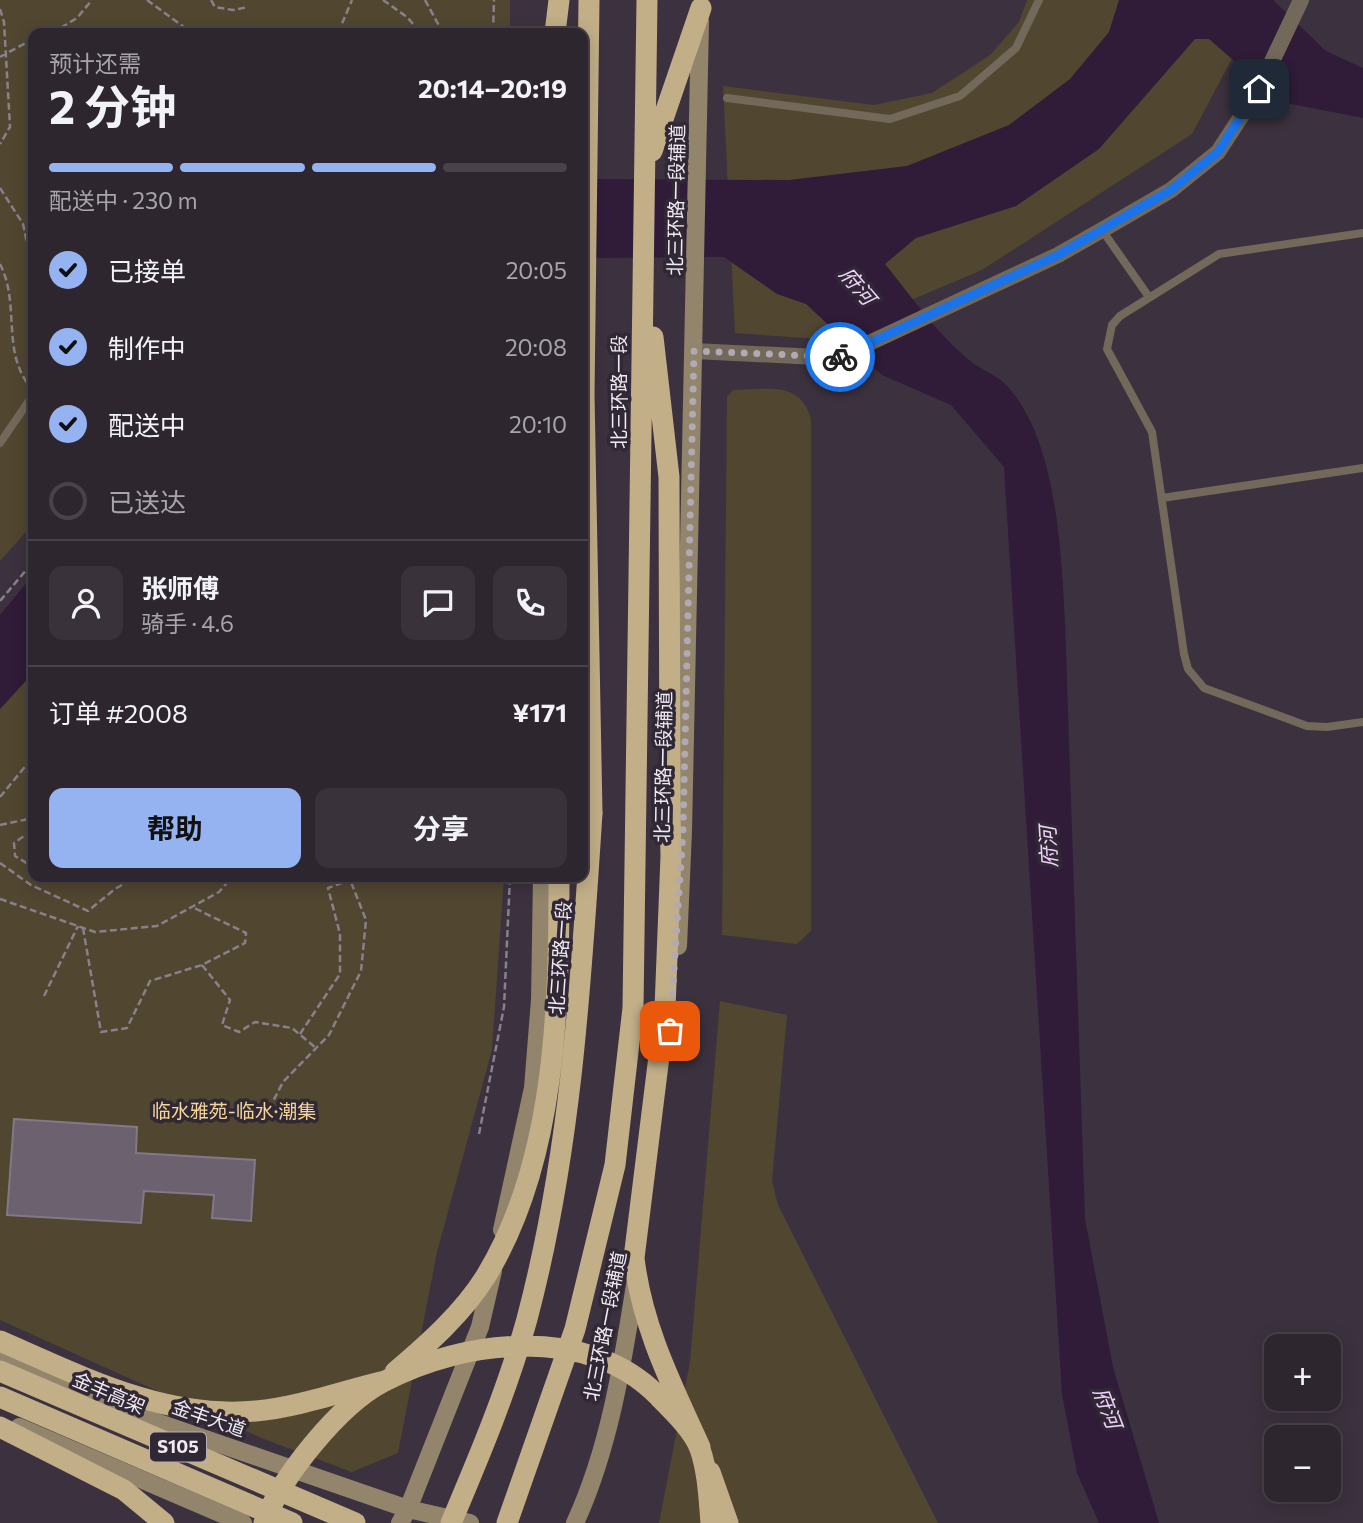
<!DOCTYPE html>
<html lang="zh">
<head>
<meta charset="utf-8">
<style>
  :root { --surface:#2d262f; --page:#39323b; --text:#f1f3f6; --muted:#a7a5aa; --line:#48434b; --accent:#95b2f1 }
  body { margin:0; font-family:Commissioner,"Noto Sans SC",sans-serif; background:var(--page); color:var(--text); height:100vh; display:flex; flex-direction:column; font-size:26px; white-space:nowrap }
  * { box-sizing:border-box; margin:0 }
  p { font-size:23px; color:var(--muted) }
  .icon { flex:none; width:38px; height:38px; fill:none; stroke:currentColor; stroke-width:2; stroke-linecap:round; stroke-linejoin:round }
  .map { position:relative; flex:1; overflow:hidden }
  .sheet { position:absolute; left:28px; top:28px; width:560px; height:854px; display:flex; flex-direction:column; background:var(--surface); border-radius:14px; box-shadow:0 4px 18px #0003,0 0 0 2px var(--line) }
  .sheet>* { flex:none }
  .controls { position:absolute; left:1264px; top:1334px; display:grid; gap:14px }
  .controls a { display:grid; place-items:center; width:77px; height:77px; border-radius:14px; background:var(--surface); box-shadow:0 4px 18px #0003,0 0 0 2px var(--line); font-size:35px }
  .pin { position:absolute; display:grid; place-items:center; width:60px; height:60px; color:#fff; margin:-30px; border-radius:14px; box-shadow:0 4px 10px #0006 }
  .courier { position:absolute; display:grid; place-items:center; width:70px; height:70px; margin:-35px; border:5px solid #1a73e8; border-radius:50%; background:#fff; color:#222; box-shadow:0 2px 9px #0007 }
  .head em { font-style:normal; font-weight:700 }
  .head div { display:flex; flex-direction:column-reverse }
  .head { display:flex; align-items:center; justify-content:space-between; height:119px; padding:0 21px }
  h1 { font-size:46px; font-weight:700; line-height:52px }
  .bar { display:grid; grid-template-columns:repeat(4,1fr); gap:10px 7px; align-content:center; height:84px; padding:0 21px }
  .bar i { height:9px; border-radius:5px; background:var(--line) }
  .bar .active { background:var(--accent) }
  .bar p { grid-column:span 4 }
  .line { display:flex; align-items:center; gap:18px; padding:0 21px; border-top:2px solid var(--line) }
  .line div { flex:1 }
  .round { display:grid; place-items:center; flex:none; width:74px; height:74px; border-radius:14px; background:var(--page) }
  ol { padding:0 21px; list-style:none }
  li { display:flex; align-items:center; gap:21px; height:77px }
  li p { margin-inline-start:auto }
  li .icon { padding:7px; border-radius:50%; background:var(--accent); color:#111; stroke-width:4 }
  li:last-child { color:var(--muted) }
  li i { width:38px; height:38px; border:4px solid var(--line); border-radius:50% }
  .cta { display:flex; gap:14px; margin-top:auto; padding:14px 21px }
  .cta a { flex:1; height:80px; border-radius:14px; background:var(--accent); color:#111; font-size:28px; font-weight:700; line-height:80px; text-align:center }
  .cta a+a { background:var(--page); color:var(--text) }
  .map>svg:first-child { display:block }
</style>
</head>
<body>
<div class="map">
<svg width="1363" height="1523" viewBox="0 0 1363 1523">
  <rect width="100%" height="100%" fill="#3c323f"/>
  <path fill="#514630" d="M0 0H510V33H33V524L0 561Z
    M1027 0H1263L1192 134 982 270 819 339 735 333 723 86 874 105 932 93 990 55 1019 22Z
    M733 390C767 390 800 380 811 419V931L797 944 722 935 727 397Z
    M33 673V877H504L492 1050 437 1252 398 1453 352 1472 264 1439 0 1320V709Z
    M720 1001 787 1015 772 1181 778 1205 938 1523H659L690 1362Z"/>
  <path fill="#301b38" d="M1119 0H1273L1326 51 1363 68V118L1281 102 1209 39H1195L1099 149 1016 206 916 238 885 264C912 297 936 333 969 360 979 369 995 374 1004 383 1057 435 1061 552 1065 621L1085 1219 1113 1367 1159 1523H1099L1077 1473 1062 1394 1004 467 951 405 882 375 806 304 777 294 724 257 583 258V179L789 180 907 166 1009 125 1070 79 1109 32Z
    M33 575V673L0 709V615Z"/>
  <path fill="#6b616f" stroke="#837887" stroke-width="2" d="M14 1119 137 1127 136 1153 255 1160 251 1221 212 1218 214 1195 144 1191 141 1223 7 1215Z"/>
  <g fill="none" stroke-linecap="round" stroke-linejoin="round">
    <path stroke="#88808b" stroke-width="2.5" stroke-dasharray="7 3.5" stroke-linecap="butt" d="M147 0 192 33
      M211 0 215 7 233 10 248 7
      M383 0 407 17 421 33
      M425 0 443 33
      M0 9 4 22 10 127 0 144
      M52 33 77 18 92 0
      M338 33 352 0
      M493 33 494 0
      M0 57 33 39
      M0 188 23 224 33 271
      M0 264C20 303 2 349 28 384
      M0 601 33 562
      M0 797 33 757
      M0 825 33 818
      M33 835 27 834 14 843 15 856 33 867
      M0 863 31 885 88 911 115 889 136 877
      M51 877 91 881 111 877
      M0 899 95 932 157 926 219 892 232 877
      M83 928 101 1032 127 1028 150 981 202 965 245 943 246 933 192 907
      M202 965 230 1000 222 1025 239 1032 255 1022 292 1028 316 1048
      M44 996 78 926
      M300 1034 340 974V934L328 888 350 880
      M269 1109 283 1082 329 1035 361 971 366 920 349 877
      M479 1134 504 1007 510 877"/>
    <path stroke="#72695a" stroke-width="8" d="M727 98 890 119 960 96 1016 48 1039 0
      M1102 230 1149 297
      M1363 233 1219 254 1120 316 1112 325 1107 349 1152 432 1184 654 1188 669 1204 688 1307 726 1327 727 1363 722
      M0 443 33 395
      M1162 498 1363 468"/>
    <path stroke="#72695a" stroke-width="16" d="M694 351 837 358 1058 255 1102 230 1171 190 1218 152 1259 89 1301 0"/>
    <path stroke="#92856c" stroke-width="18" d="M678 946 683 831 700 22
      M502 1230 533 1088 540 1000 542 877
      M0 1356 159 1423 408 1509 470 1523
      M19 1427 243 1523
      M400 1523 408 1509 480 1327 493 1271
      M575 1523C610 1447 623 1361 636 1279"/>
    <path stroke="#c2ae87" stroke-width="21" d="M589 0 584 395 592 813
      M555 33 559 0
      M652 151 701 8
      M653 337 669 477 670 810
      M0 1341C81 1376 165 1420 256 1411 298 1407 340 1392 381 1382
      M0 1427 124 1490 164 1523
      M710 1472 728 1523
      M507 1523 575 1329 615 1165 633 1008 647 0"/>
    <path stroke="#c2ae87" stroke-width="21" d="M670 810 671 856 665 1008 634 1258C642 1327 672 1385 700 1447
      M0 1371 355 1523
      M395 1372C428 1344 463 1313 486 1276 556 1161 559 1008 559 877
      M0 1397 292 1523
      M264 1523C281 1477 339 1405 383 1382 464 1339 588 1325 657 1395 671 1409 694 1431 700 1449 708 1472 709 1499 711 1523
      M451 1523C479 1457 508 1388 527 1319 571 1153 581 983 592 813"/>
  </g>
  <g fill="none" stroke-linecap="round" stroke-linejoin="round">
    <path stroke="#b1aab3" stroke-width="7" stroke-dasharray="0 12.6" d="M670 1031 683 831 694 351 840 357"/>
    <path stroke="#1a73e8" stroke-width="9" d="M840 357 1058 255 1171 190 1218 152 1259 89"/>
  </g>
  <g text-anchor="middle" stroke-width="7" stroke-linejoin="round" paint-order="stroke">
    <rect fill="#312835" stroke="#b7b0b9" stroke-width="2" x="150" y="1432.5" width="56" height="29" rx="5"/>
    <g font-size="18" font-weight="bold" fill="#f0eaf2">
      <text x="178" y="1453">S105</text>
    </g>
    <g font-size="19" fill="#f0eaf2" stroke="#312835">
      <text transform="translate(676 200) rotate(-89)" y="7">北三环路一段辅道</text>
      <text transform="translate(619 392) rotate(-90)" y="7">北三环路一段</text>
      <text transform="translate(663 767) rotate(-89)" y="7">北三环路一段辅道</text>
      <text transform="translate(560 958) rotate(-86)" y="7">北三环路一段</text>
      <text transform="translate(605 1326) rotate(-79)" y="7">北三环路一段辅道</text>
      <text transform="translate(109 1393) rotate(23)" y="7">金丰高架</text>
      <text transform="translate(209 1418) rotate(19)" y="7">金丰大道</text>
    </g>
    <g font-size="19" fill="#f6d697" stroke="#312835">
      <text x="234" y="1118">临水雅苑-临水·潮集</text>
    </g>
    <g font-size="21" font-style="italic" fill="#f1d0fd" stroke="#312835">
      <text transform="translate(857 286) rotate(50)" y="7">府河</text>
      <text transform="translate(1049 847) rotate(-93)" y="7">府河</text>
      <text transform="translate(1107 1408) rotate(69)" y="7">府河</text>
    </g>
  </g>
</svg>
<div class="controls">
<a>+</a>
<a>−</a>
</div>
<div class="pin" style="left:670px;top:1031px;background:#ea580c"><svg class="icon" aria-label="bag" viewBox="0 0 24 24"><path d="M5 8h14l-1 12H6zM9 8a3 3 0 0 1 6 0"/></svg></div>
<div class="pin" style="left:1259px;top:89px;background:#1f2937"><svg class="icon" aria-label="home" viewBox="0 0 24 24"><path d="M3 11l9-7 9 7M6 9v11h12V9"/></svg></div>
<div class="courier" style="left:840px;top:357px"><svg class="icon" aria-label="bike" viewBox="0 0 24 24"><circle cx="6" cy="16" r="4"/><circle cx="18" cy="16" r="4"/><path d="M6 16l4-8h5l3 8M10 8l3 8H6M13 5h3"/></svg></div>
<section class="sheet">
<div class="head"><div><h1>2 分钟</h1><p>预计还需</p></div><em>20:14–20:19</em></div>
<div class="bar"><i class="active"></i><i class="active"></i><i class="active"></i><i></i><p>配送中 · 230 m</p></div>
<ol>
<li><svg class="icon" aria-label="check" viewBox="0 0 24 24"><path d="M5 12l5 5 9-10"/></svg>已接单<p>20:05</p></li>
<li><svg class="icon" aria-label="check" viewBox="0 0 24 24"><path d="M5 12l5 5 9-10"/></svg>制作中<p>20:08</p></li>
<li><svg class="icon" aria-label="check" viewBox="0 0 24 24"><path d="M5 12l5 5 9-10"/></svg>配送中<p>20:10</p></li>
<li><i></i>已送达</li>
</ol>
<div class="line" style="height:126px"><a class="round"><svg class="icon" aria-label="person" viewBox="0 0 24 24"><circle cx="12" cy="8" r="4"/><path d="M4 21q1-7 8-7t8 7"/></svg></a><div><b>张师傅</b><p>骑手 · 4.6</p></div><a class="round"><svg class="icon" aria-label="chat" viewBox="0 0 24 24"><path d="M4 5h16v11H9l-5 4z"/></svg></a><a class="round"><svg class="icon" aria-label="phone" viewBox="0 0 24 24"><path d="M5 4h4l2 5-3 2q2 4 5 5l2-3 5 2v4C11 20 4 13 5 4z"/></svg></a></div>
<div class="line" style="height:91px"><div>订单 #2008</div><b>¥171</b></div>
<div class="cta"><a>帮助</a><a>分享</a></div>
</section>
</div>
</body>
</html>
